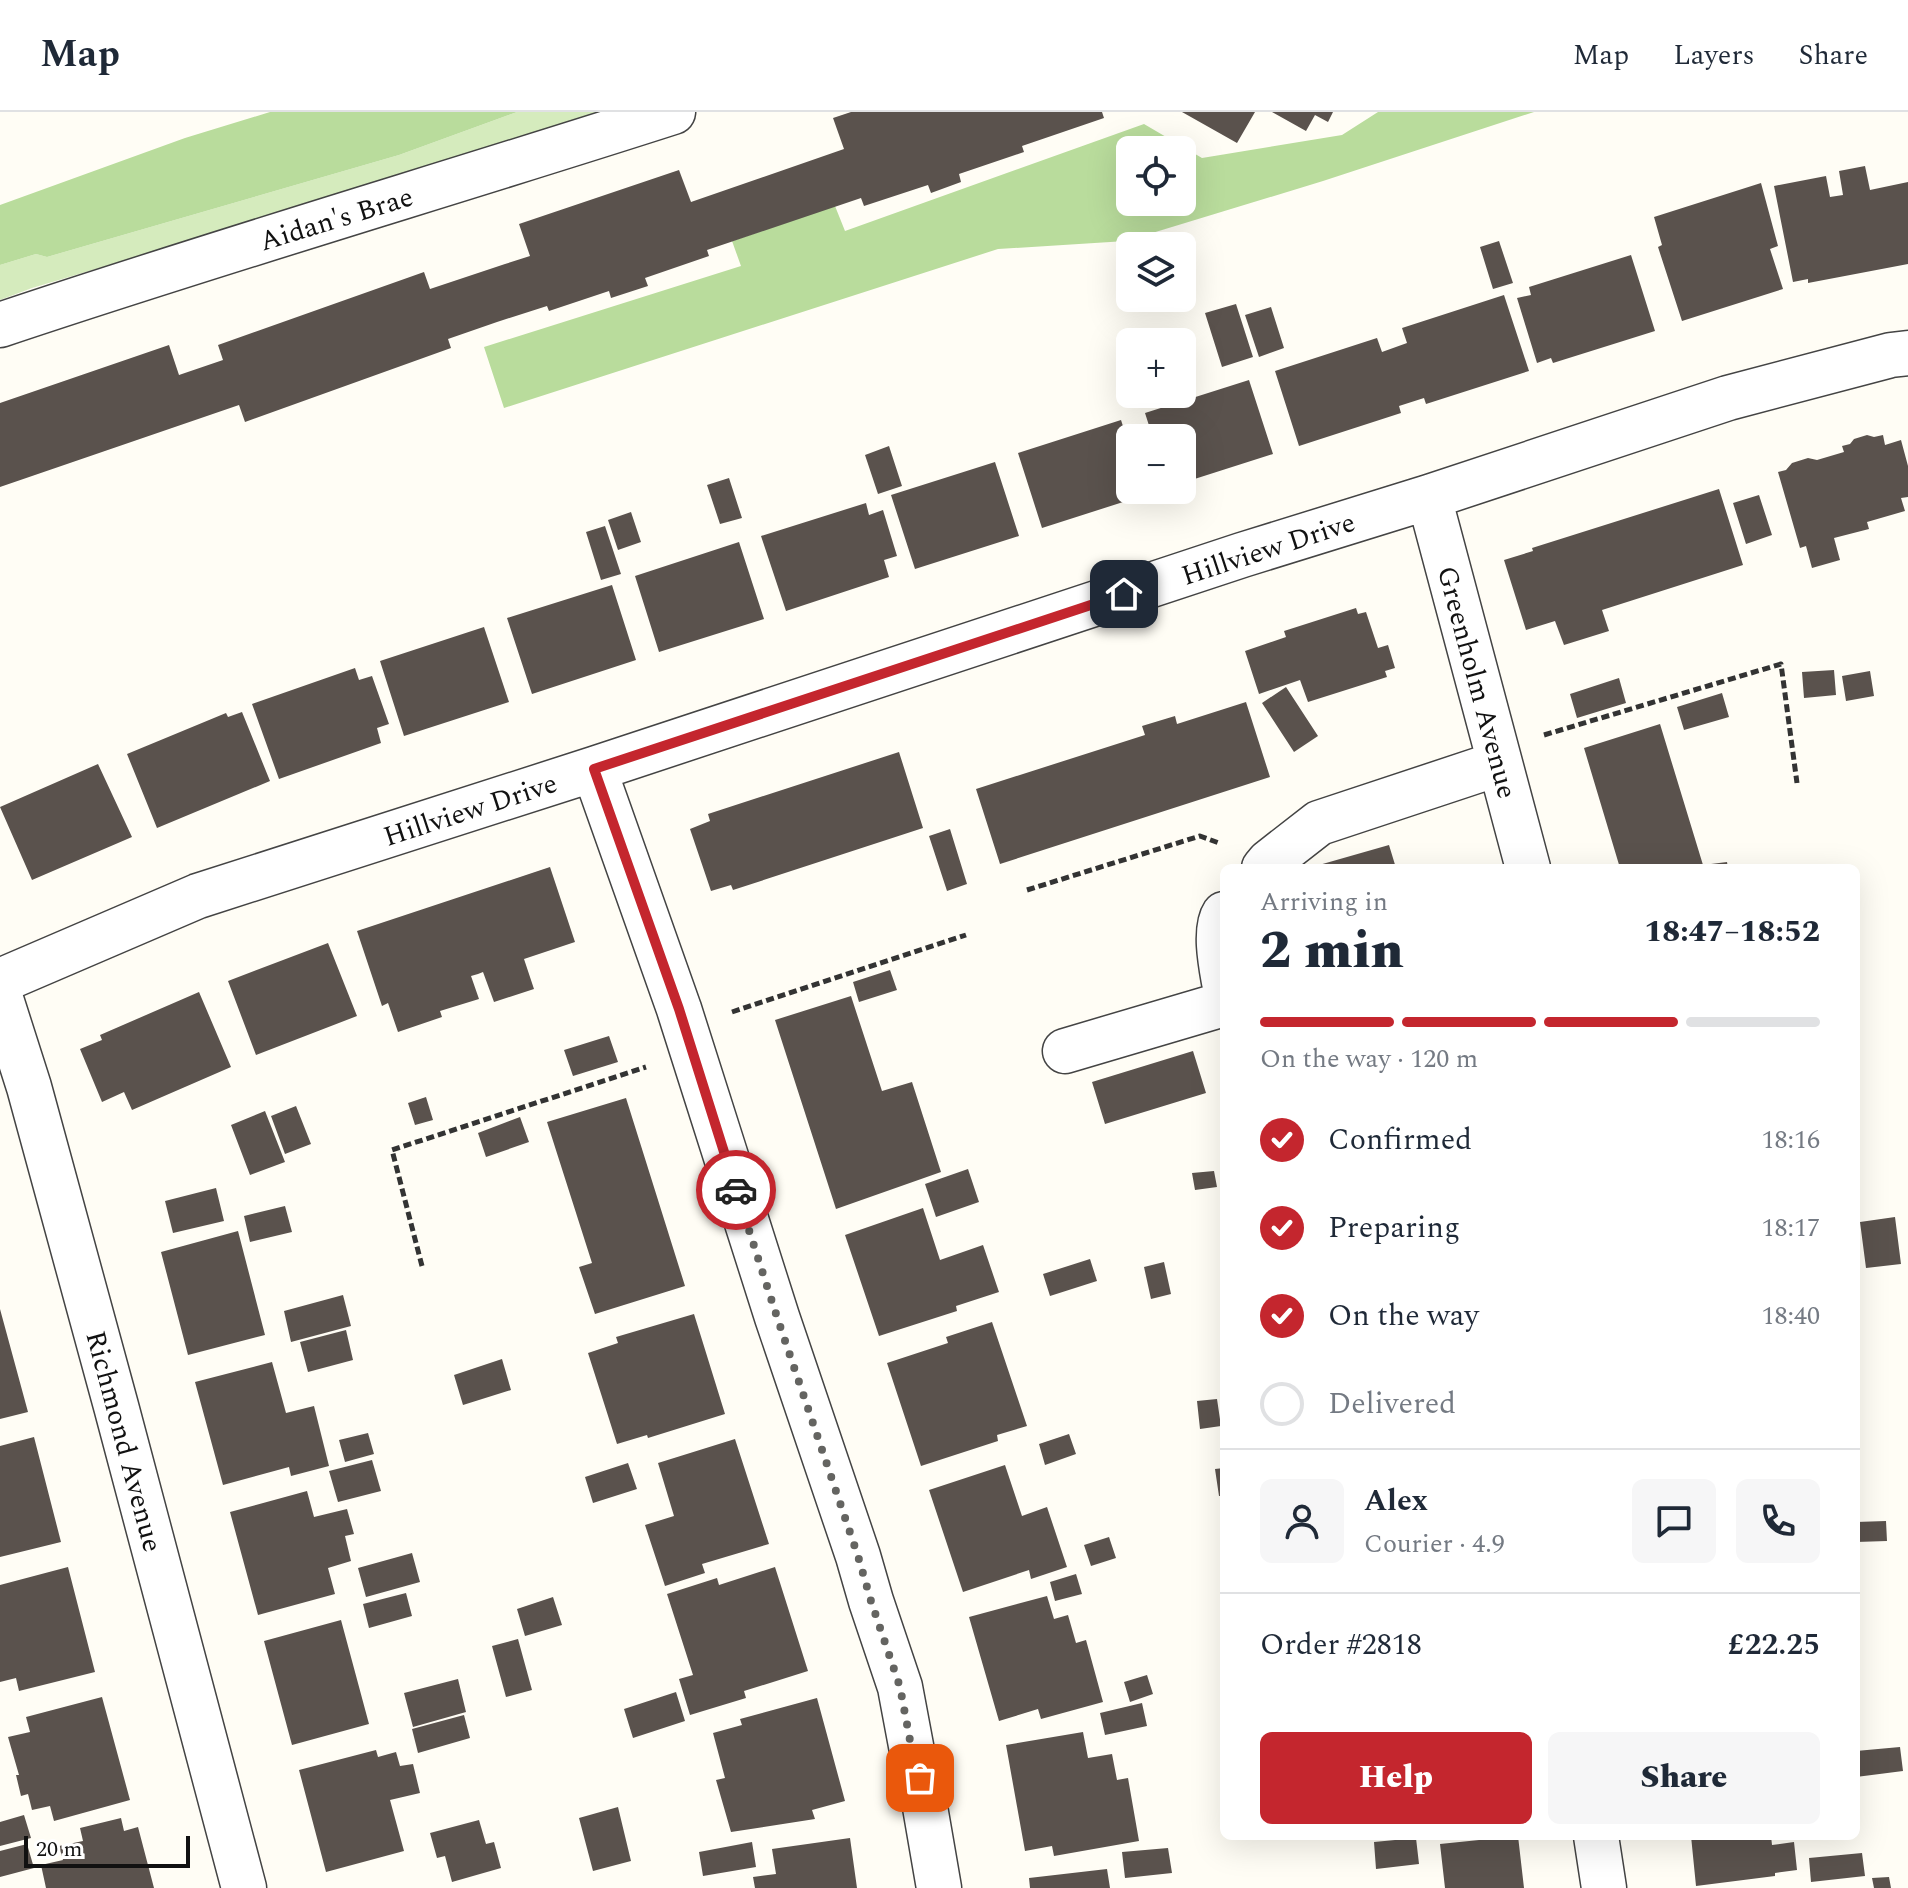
<!DOCTYPE html>
<html lang="en">
<head>
<meta charset="utf-8">
<style>
  :root { --surface:#fff; --page:#f6f6f7; --text:#1f2937; --muted:#747a83; --line:#e0e1e3; --accent:#c4262e }
  body { margin:0; font-family:Spectral,serif; background:var(--page); color:var(--text); height:100vh; display:flex; flex-direction:column; font-size:30px; white-space:nowrap }
  * { box-sizing:border-box; margin:0 }
  p { font-size:26px; color:var(--muted) }
  .icon { flex:none; width:44px; height:44px; fill:none; stroke:currentColor; stroke-width:2; stroke-linecap:round; stroke-linejoin:round }
  .map { position:relative; flex:1; overflow:hidden }
  .sheet { position:absolute; left:1220px; top:752px; width:640px; height:976px; display:flex; flex-direction:column; background:var(--surface); border-radius:12px; box-shadow:0 8px 32px #0002 }
  .sheet>* { flex:none }
  .tools { position:absolute; left:1116px; top:24px; display:grid; gap:16px }
  .tools a { display:grid; place-items:center; width:80px; height:80px; border-radius:12px; background:var(--surface); box-shadow:0 8px 32px #0002; font-size:40px }
  .scale { position:absolute; left:24px; bottom:20px; width:166px; box-sizing:border-box; padding-left:8px; border:4px solid #111; border-top:0; font-size:22px; line-height:28px; white-space:nowrap; color:#111; -webkit-text-stroke:6px #fff; paint-order:stroke }
  .pin { position:absolute; display:grid; place-items:center; width:68px; height:68px; color:#fff; margin:-34px; border-radius:16px; box-shadow:0 4px 12px #0006 }
  .courier { position:absolute; display:grid; place-items:center; width:80px; height:80px; margin:-40px; border:6px solid #c4262e; border-radius:50%; background:#fff; color:#222; box-shadow:0 2px 10px #0007 }
  .head em { font-style:normal; font-weight:800 }
  .head div { display:flex; flex-direction:column-reverse }
  .head { display:flex; align-items:center; justify-content:space-between; height:136px; padding:0 40px }
  h1 { font-size:52px; font-weight:800; line-height:60px }
  .bar { display:grid; grid-template-columns:repeat(4,1fr); gap:12px 8px; align-content:center; height:96px; padding:0 40px }
  .bar i { height:10px; border-radius:6px; background:var(--line) }
  .bar .on { background:var(--accent) }
  .bar p { grid-column:span 4 }
  .line { display:flex; align-items:center; gap:20px; padding:0 40px; border-top:2px solid var(--line) }
  .line div { flex:1 }
  .round { display:grid; place-items:center; flex:none; width:84px; height:84px; border-radius:12px; background:var(--page) }
  ol { padding:0 40px; list-style:none }
  li { display:flex; align-items:center; gap:24px; height:88px }
  li p { margin-inline-start:auto }
  li .icon { padding:8px; border-radius:50%; background:var(--accent); color:#fff; stroke-width:4 }
  li:last-child { color:var(--muted) }
  li i { width:44px; height:44px; border:4px solid var(--line); border-radius:50% }
  .button { display:flex; gap:16px; margin-top:auto; padding:16px 40px }
  .button a { flex:1; height:92px; border-radius:12px; background:var(--accent); color:#fff; font-size:32px; font-weight:800; line-height:92px; text-align:center }
  .button a+a { background:var(--page); color:var(--text) }
  header { display:flex; align-items:center; gap:48px; box-sizing:border-box; height:112px; padding:0 40px; background:var(--surface); border-bottom:2px solid var(--line) }
  header strong { font-size:38px }
  nav { display:flex; gap:44px; margin-inline-start:auto; font-size:28px }
  .map>svg:first-child { display:block }
</style>
</head>
<body>
<header>
<strong>Map</strong>
<nav><a>Map</a><a>Layers</a><a>Share</a></nav>
</header>
<div class="map">
<svg width="1908" height="1776" viewBox="0 0 1908 1776">
  <rect width="100%" height="100%" fill="#fffdf5"/>
  <path fill="#d5ebbd" d="M517 0H608L294 98 32 176 0 188V153L36 142 47 145 399 43Z"/>
  <path fill="#b9dc9c" fill-rule="evenodd" d="M270 0H517L399 43 47 145 36 142 0 153V93L185 26Z
    M1378 0H1534L1323 69 1126 129 998 137 504 296 484 235 741 154 732 129 835 94 845 119 1144 12 1202 46 1342 23ZM1130 38H1182V90H1130Z"/>
  <path fill="#5a524d" d="M851 0H1102L1104 6 1022 34 1024 40 959 62 961 70 931 81 928 73 864 94 861 86 707 138 709 144 645 166 648 174 611 186 609 179 549 199 547 194 497 210 448 227 451 236 245 310 239 293 0 375V291L169 233 179 263 223 248 218 233 424 160 430 177 505 152 530 144 519 112 679 58 691 90 844 37 833 6Z
    M1182 0H1255L1237 31Z
    M1272 0H1333L1328 10 1315 3 1306 19Z
    M1865 54 1870 78 1908 70V152L1808 171V167L1793 170 1774 74 1826 64 1830 85 1843 83 1839 59Z
    M1761 71 1778 134 1770 137 1783 177 1682 209 1658 135 1662 133 1654 105Z
    M1499 129 1513 171 1493 177 1480 135Z
    M1631 143 1655 219 1553 251 1551 246 1537 251 1517 186 1531 183 1529 175Z
    M1504 183 1529 259 1426 292 1424 286 1399 294 1401 301 1299 334 1275 259 1377 226 1382 240 1407 231 1402 216Z
    M1236 192 1253 245 1222 255 1205 201Z
    M1271 195 1284 236 1259 245 1245 203Z
    M1249 268 1273 342 1182 371V326H1153L1145 301Z
    M1121 308 1130 336V378H1143L1145 383 1042 416 1018 341Z
    M1867 323 1874 325 1883 323 1885 333 1901 328 1908 354V385L1901 386 1905 399 1867 410 1869 417 1834 426 1840 448 1812 456 1806 434 1800 436 1778 360 1786 358 1792 351 1808 346 1817 348 1844 340 1842 334 1850 332 1854 327Z
    M889 334 902 374 878 382 865 343Z
    M995 350 1019 424 915 457 891 383Z
    M729 366 742 406 720 412 707 373Z
    M1719 377 1743 453 1602 498 1609 519 1564 533 1555 509 1526 518 1504 448 1533 439 1532 436Z
    M1759 383 1772 423 1746 432 1733 391Z
    M866 391 869 403 883 398 897 444 884 448 889 465 786 499 761 424Z
    M631 400 641 430 618 438 608 408Z
    M605 414 621 462 601 468 586 420Z
    M739 430 764 507 659 540 635 464Z
    M612 473 636 548 532 582 507 506Z
    M1356 496 1358 502 1366 500 1378 536 1388 533 1395 556 1385 559 1387 565 1308 590 1300 568 1259 582 1245 539 1286 525 1284 519Z
    M484 515 509 590 404 624 380 549Z
    M355 556 359 568 372 564 389 612 377 616 381 631 279 667 252 592Z
    M1834 558 1836 583 1804 586 1802 560Z
    M1870 559 1874 584 1846 589 1842 564Z
    M1619 566 1626 591 1577 606 1570 582Z
    M1286 575 1318 624 1294 640 1262 591Z
    M1722 581 1729 605 1684 618 1677 595Z
    M1246 590 1270 665 1000 752 976 677 1145 623 1142 614 1175 604 1177 612Z
    M242 600 270 669 157 716 127 642 226 601 228 605Z
    M1660 612 1703 753 1727 750 1728 756H1620L1584 636Z
    M899 640 923 716 733 778 731 773 711 779 690 717 710 709 708 702Z
    M98 652 132 725 32 768 0 695Z
    M950 717 967 772 947 779 929 724Z
    M1389 733 1396 756H1312V755Z
    M550 755 575 830 524 847 534 877 494 890 483 860 478 862 471 864 479 887 440 899 442 905 398 920 388 891 382 894 357 819Z
    M328 831 357 904 256 943 228 869Z
    M890 858 897 878 859 890 853 870Z
    M199 880 231 955 132 998 124 980 102 990 80 937 102 928 100 923Z
    M851 884 882 979 912 970 941 1060 836 1097 775 908Z
    M609 924 618 950 573 964 564 938Z
    M1193 939 1206 981 1105 1012 1092 970Z
    M426 985 433 1008 415 1013 408 991Z
    M626 986 685 1174 595 1202 579 1155 592 1151 547 1010Z
    M296 994 311 1032 285 1042 271 1004Z
    M265 999 285 1050 250 1063 231 1013Z
    M520 1005 529 1030 486 1045 478 1021Z
    M968 1057 979 1090 936 1105 925 1072Z
    M1214 1059 1217 1075 1195 1078 1192 1061Z
    M216 1076 224 1109 173 1121 165 1089Z
    M285 1094 292 1120 250 1130 244 1104Z
    M923 1096 940 1148 983 1133 999 1180 956 1194 957 1199 879 1224 845 1123Z
    M1895 1105 1901 1152 1866 1156 1860 1110Z
    M238 1119 265 1223 188 1243 161 1140Z
    M1090 1147 1097 1169 1050 1184 1043 1162Z
    M1164 1150 1171 1182 1151 1187 1144 1155Z
    M343 1183 351 1214 291 1230 284 1199Z
    M0 1197 28 1300 0 1307Z
    M694 1202 725 1302 648 1326 647 1323 617 1332 588 1241 618 1231 616 1225Z
    M992 1210 1027 1314 997 1323 998 1329 921 1354 887 1251 948 1231 946 1225Z
    M346 1218 353 1248 308 1260 300 1230Z
    M502 1247 511 1278 463 1293 454 1263Z
    M272 1250 286 1301 314 1294 329 1354 291 1364 289 1355 223 1373 195 1270Z
    M1217 1287 1221 1314 1200 1317 1197 1289Z
    M368 1321 374 1342 345 1350 339 1328Z
    M1069 1322 1076 1342 1045 1353 1039 1332Z
    M34 1325 61 1430 0 1445V1334Z
    M735 1327 769 1432 702 1452 705 1461 665 1474 645 1413 674 1404 658 1351Z
    M372 1348 381 1379 338 1390 329 1359Z
    M628 1351 637 1377 593 1391 585 1365Z
    M1005 1353 1022 1404 1047 1395 1067 1455 1031 1467 1029 1458 963 1480 929 1378Z
    M1224 1356V1384H1219L1215 1357Z
    M307 1379 314 1405 347 1397 354 1422 345 1424 351 1449 328 1456 335 1482 258 1503 230 1400Z
    M1886 1409 1887 1429 1856 1430V1410Z
    M1109 1425 1116 1446 1091 1454 1084 1433Z
    M412 1441 420 1470 366 1485 358 1456Z
    M68 1455 95 1560 19 1579 16 1566 0 1570V1473Z
    M775 1455 808 1559 744 1579 746 1586 690 1603 679 1567 693 1563 667 1482 717 1466 719 1473Z
    M1076 1462 1082 1482 1055 1489 1050 1470Z
    M406 1481 412 1504 369 1516 363 1492Z
    M1047 1484 1054 1507 1068 1503 1076 1531 1086 1528 1103 1590 1041 1607 1038 1597 999 1609 969 1505Z
    M553 1485 562 1513 525 1524 517 1497Z
    M341 1508 369 1612 292 1633 264 1529Z
    M518 1527 532 1578 506 1585 492 1534Z
    M1147 1563 1153 1582 1130 1590 1124 1570Z
    M458 1567 466 1600 413 1615 404 1581Z
    M676 1580 685 1609 633 1626 624 1597Z
    M102 1585 130 1688 54 1709 50 1694 32 1698 28 1682 21 1684 16 1663H19L8 1625 30 1620 26 1605Z
    M817 1586 845 1689 812 1698 815 1707 731 1720 716 1668 725 1666 713 1621 742 1613 740 1607Z
    M1142 1591 1147 1614 1105 1623 1100 1601Z
    M464 1603 470 1626 418 1641 412 1617Z
    M1083 1620 1088 1646 1112 1642 1117 1668 1128 1666 1139 1729 1054 1744 1052 1734 1025 1739 1006 1633Z
    M1900 1635 1903 1659 1856 1665V1639Z
    M376 1638 378 1645 396 1640 400 1654 413 1652 420 1681 390 1688 404 1739 326 1760 299 1658Z
    M618 1695 631 1749 593 1759 579 1706Z
    M24 1703 31 1726 0 1734V1710Z
    M121 1706 124 1719 138 1715 154 1776H46L41 1753 63 1748 59 1734 83 1729 80 1716Z
    M479 1708 486 1732 494 1730 501 1756 452 1770 445 1744 437 1746 430 1721Z
    M1518 1724 1524 1776H1445L1440 1732Z
    M1691 1724H1771L1772 1733 1794 1730 1797 1758 1775 1761V1764L1696 1774Z
    M850 1726 857 1776H755L753 1765 776 1762 772 1737Z
    M1416 1726 1419 1752 1376 1757 1374 1730Z
    M752 1730 756 1755 703 1764 699 1740Z
    M27 1732 34 1756 0 1765V1739Z
    M1168 1736 1172 1761 1125 1766 1122 1740Z
    M1862 1741 1865 1764 1811 1770 1809 1746Z
    M1107 1757 1110 1776H1030L1029 1766Z
    M1889 1765 1891 1776H1874L1872 1766Z"/>
  <g fill="none" stroke-linecap="round" stroke-linejoin="round">
    <g stroke="#444" stroke-width="47">
      <path id="street" d="M0 213C223 138 449 72 673 0
        M1429 385 1528 756
        M594 657 679 897 777 1205 858 1444 871 1489 900 1575 912 1639 920 1666 939 1776
        M1264 756 1269 750 1319 711 1500 651
        M1224 802C1214 817 1221 853 1224 870
        M0 869 198 784 594 657 1242 443 1429 385 1728 286 1891 243 1908 241
        M0 884 29 975 116 1294 244 1776
        M1065 939 1224 892
        M1596 1724 1604 1776"/>
    </g>
    <path stroke="#333" stroke-width="5" stroke-dasharray="8 4" stroke-linecap="butt" d="M1544 623 1781 552 1797 671
      M1027 778 1200 724 1219 731
      M732 900 966 823
      M422 1154 392 1038 646 955"/>
    <use href="#street" stroke="#fff" stroke-width="44"/>
  </g>
  <g fill="none" stroke-linecap="round" stroke-linejoin="round">
    <path stroke="#646461" stroke-width="8" stroke-dasharray="0 14.4" d="M736 1078 777 1205 858 1444 871 1489 900 1575 912 1639 920 1666"/>
    <path stroke="#c4262e" stroke-width="10" d="M736 1078 679 897 594 657 1124 482"/>
  </g>
  <g text-anchor="middle" stroke-width="8" stroke-linejoin="round" paint-order="stroke">
    <g font-size="28" fill="#111" stroke="#fff">
      <text transform="translate(336 106) rotate(-17)" y="10">Aidan's Brae</text>
      <text transform="translate(1268 436) rotate(-18)" y="10">Hillview Drive</text>
      <text transform="translate(1478 570) rotate(75)" y="10">Greenholm Avenue</text>
      <text transform="translate(470 697) rotate(-18)" y="10">Hillview Drive</text>
      <text transform="translate(125 1329) rotate(75)" y="10">Richmond Avenue</text>
    </g>
  </g>
</svg>
<div class="tools">
<a><svg class="icon" aria-label="locate" viewBox="0 0 24 24"><circle cx="12" cy="12" r="6"/><path d="M12 2v4M12 18v4M2 12h4M18 12h4"/></svg></a>
<a><svg class="icon" aria-label="layers" viewBox="0 0 24 24"><path d="M12 4l9 5-9 5-9-5zM3 14l9 5 9-5"/></svg></a>
<a>+</a>
<a>−</a>
</div>
<div class="scale">20 m</div>
<div class="pin" style="left:920px;top:1666px;background:#ea580c"><svg class="icon" aria-label="bag" viewBox="0 0 24 24"><path d="M5 8h14l-1 12H6zM9 8a3 3 0 0 1 6 0"/></svg></div>
<div class="pin" style="left:1124px;top:482px;background:#1f2937"><svg class="icon" aria-label="home" viewBox="0 0 24 24"><path d="M3 11l9-7 9 7M6 9v11h12V9"/></svg></div>
<div class="courier" style="left:736px;top:1078px"><svg class="icon" aria-label="car" viewBox="0 0 24 24"><path d="M5 17H2v-5l4-1 3-4h7l3 4 3 1v5h-3M9 17h6M6 11h13"/><circle cx="7" cy="17" r="2"/><circle cx="17" cy="17" r="2"/></svg></div>
<section class="sheet">
<div class="head"><div><h1>2 min</h1><p>Arriving in</p></div><em>18:47–18:52</em></div>
<div class="bar"><i class="on"></i><i class="on"></i><i class="on"></i><i></i><p>On the way · 120 m</p></div>
<ol>
<li><svg class="icon" aria-label="check" viewBox="0 0 24 24"><path d="M5 12l5 5 9-10"/></svg>Confirmed<p>18:16</p></li>
<li><svg class="icon" aria-label="check" viewBox="0 0 24 24"><path d="M5 12l5 5 9-10"/></svg>Preparing<p>18:17</p></li>
<li><svg class="icon" aria-label="check" viewBox="0 0 24 24"><path d="M5 12l5 5 9-10"/></svg>On the way<p>18:40</p></li>
<li><i></i>Delivered</li>
</ol>
<div class="line" style="height:144px"><a class="round"><svg class="icon" aria-label="person" viewBox="0 0 24 24"><circle cx="12" cy="8" r="4"/><path d="M4 21q1-7 8-7t8 7"/></svg></a><div><b>Alex</b><p>Courier · 4.9</p></div><a class="round"><svg class="icon" aria-label="chat" viewBox="0 0 24 24"><path d="M4 5h16v11H9l-5 4z"/></svg></a><a class="round"><svg class="icon" aria-label="phone" viewBox="0 0 24 24"><path d="M5 4h4l2 5-3 2q2 4 5 5l2-3 5 2v4C11 20 4 13 5 4z"/></svg></a></div>
<div class="line" style="height:104px"><div>Order #2818</div><b>£22.25</b></div>
<div class="button"><a>Help</a><a>Share</a></div>
</section>
</div>
</body>
</html>
